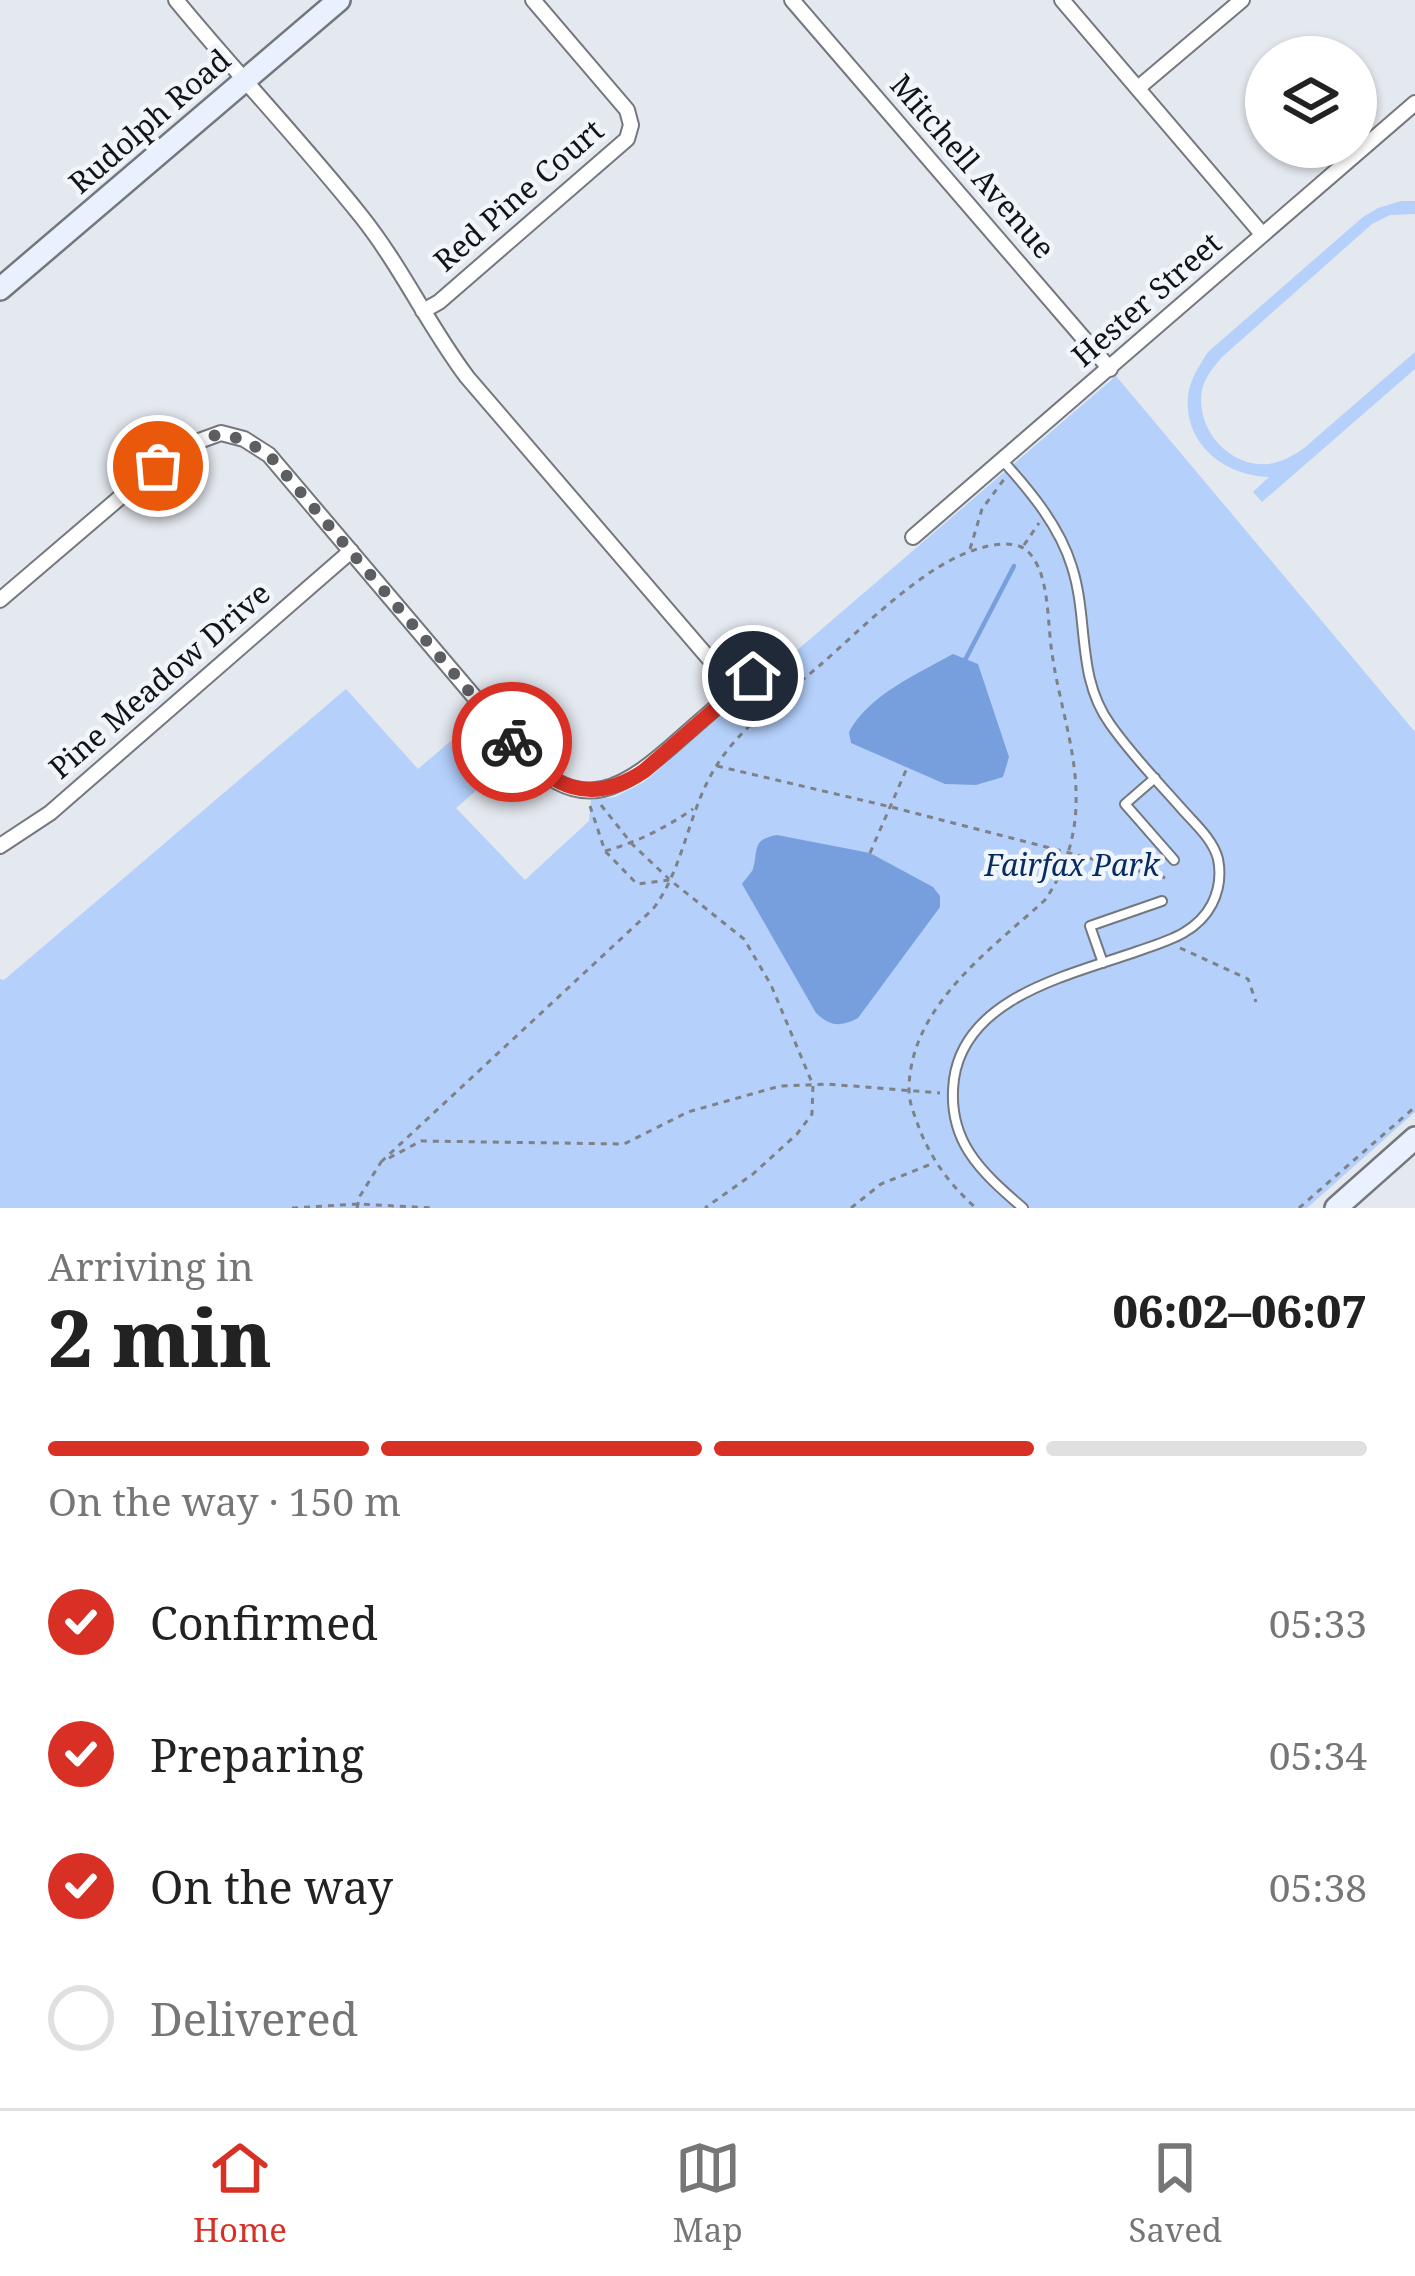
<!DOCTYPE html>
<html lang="en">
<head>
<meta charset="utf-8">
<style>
  :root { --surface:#fff; --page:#f2f2f2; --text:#222; --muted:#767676; --line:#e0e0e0; --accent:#d93025 }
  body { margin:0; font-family:"Noto Serif",serif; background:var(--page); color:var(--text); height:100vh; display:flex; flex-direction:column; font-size:45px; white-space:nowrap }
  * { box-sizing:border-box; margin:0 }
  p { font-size:39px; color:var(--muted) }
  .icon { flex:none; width:66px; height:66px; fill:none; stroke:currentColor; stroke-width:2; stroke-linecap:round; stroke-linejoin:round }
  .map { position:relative; height:1208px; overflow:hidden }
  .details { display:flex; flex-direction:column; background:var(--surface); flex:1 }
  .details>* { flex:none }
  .fabs { position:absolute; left:1245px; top:36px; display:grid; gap:24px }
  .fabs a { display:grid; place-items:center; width:132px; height:132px; border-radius:50%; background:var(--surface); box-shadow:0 3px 9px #0004; font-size:60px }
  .pin { position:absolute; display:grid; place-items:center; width:102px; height:102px; color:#fff; margin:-51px; border:6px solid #fff; border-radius:50%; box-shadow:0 3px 12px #0007 }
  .courier { position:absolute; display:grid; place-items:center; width:120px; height:120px; margin:-60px; border:9px solid #d93025; border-radius:50%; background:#fff; color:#222; box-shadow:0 3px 15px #0007 }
  .head em { font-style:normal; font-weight:800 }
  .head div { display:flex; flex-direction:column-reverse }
  .head { display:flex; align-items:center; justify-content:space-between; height:204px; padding:0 48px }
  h1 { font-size:78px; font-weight:800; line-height:90px }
  .bar { display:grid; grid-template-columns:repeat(4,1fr); gap:18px 12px; align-content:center; height:144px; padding:0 48px }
  .bar i { height:15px; border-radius:9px; background:var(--line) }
  .bar .active { background:var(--accent) }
  .bar p { grid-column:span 4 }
  ol { padding:0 48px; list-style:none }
  li { display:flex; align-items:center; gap:36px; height:132px }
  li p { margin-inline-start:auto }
  li .icon { padding:12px; border-radius:50%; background:var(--accent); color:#fff; stroke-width:4 }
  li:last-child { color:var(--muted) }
  li i { width:66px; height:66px; border:6px solid var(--line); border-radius:50% }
  .menu { display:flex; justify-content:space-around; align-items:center; height:168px; border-top:3px solid var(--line); background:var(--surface); font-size:33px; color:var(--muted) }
  .menu a { display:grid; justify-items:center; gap:6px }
  .menu .active { color:var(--accent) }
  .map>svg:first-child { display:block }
</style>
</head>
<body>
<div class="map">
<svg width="1415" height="1208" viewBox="0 0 1415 1208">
  <rect width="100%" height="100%" fill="#e4e8ef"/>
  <path fill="#b4d0fb" d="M1401 201H1415V214L1390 215 1372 224 1221 358C1213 368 1205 377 1202 390 1195 428 1229 468 1269 464 1282 462 1292 456 1303 449L1415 352V369L1262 502 1253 492 1269 477C1226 476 1184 445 1188 397 1190 379 1199 366 1208 352L1363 217 1378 208Z
    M1116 376 1415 732V1112L1307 1208H0V979L4 980 346 689 418 769 486 711 521 752 456 808 525 880 589 821 591 800 615 797 644 782Z"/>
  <path fill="#789fdd" d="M953 654 978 664 1009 757 1003 777 976 785 945 784 851 743 849 732C869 695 917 674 953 654Z
    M777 835 870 853 933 887 940 896V907L858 1018C840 1027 831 1027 816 1013L742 884C744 881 752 872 753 869 759 849 751 840 777 835Z"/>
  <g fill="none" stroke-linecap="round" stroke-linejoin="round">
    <path stroke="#789fdd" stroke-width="4.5" d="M964 662 1014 566"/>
    <g stroke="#74787e" stroke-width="12">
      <path id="lane" d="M1003 461C1031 492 1060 527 1072 567 1089 620 1076 677 1110 724 1131 754 1157 781 1181 808 1194 823 1213 839 1218 859 1221 874 1219 890 1212 904 1197 933 1167 941 1138 951 1071 975 966 996 954 1079 946 1140 980 1171 1023 1208
        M1155 778 1125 804 1174 860
        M1103 963 1090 926 1162 901"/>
    </g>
    <g stroke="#74787e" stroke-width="18">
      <path id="street" d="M176 0C236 73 302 142 361 216 401 266 428 325 467 377L736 690
        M792 0 1110 369
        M1062 0 1262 234
        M1138 88 1242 0
        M423 311 439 302 627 139 631 125 627 110 533 0
        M913 537 1415 103
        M0 600 158 465 188 445 221 433 244 439 269 455 521 752C582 820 626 787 681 738 705 717 729 696 753 676
        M0 846 50 813 351 551"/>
    </g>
    <g stroke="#74787e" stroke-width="26">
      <path id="secondary" d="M0 289 339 0
        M1336 1208 1415 1138"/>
    </g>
    <path stroke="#7e8185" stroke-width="3" stroke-dasharray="6 6" stroke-linecap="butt" d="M1024 545 1039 523
      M970 549 982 509 1005 478
      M745 700 759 716
      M717 766 891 807 1170 879
      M601 805 632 844 669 879
      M590 806 605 851 637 884 670 880 744 939 771 985 813 1085 812 1114 797 1134 753 1174 705 1208
      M605 851C638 842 665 828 693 809
      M870 853 907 768
      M1180 948 1248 979 1256 1002
      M389 1158 421 1141 624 1144 688 1112 780 1086 827 1084 940 1093
      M381 1162 653 909C684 868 688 812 715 768 740 727 784 696 819 666 862 629 926 562 981 548 994 544 1013 541 1025 549 1032 554 1037 564 1040 571 1049 596 1048 627 1052 653 1059 704 1078 753 1076 806 1075 839 1064 873 1045 900 990 950 909 1007 909 1090 909 1102 914 1114 918 1125 930 1158 950 1185 976 1208
      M292 1208 358 1204 434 1208
      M357 1208 360 1196 381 1162
      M851 1208 881 1184 934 1163
      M1299 1208 1415 1107"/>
    <use href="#lane" stroke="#fff" stroke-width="8"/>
    <use href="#street" stroke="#fff" stroke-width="14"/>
    <use href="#secondary" stroke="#e9f1fe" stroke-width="21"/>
  </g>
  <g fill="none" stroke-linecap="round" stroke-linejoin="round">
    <path stroke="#5c5e62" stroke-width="12" stroke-dasharray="0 21.6" d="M158 466C206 433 218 422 269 455L512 742"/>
    <path stroke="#d93025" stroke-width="15" d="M512 742C551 787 590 807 644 771L753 676"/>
  </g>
  <g text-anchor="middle" stroke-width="9" stroke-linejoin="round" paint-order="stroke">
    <g font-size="30" fill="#121416" stroke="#f1f6fc">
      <text transform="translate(150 122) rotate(-41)" y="10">Rudolph Road</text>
      <text transform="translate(972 167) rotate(49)" y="10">Mitchell Avenue</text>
      <text transform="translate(519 196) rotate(-41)" y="10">Red Pine Court</text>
      <text transform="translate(1147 300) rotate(-41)" y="10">Hester Street</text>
      <text transform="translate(160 681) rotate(-41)" y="10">Pine Meadow Drive</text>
    </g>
    <g font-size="30" font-style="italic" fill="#082b62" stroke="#f1f6fc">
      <text x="1072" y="876">Fairfax Park</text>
    </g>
  </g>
</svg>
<div class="fabs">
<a><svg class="icon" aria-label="layers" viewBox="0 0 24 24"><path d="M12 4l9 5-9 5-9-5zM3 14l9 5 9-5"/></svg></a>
</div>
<div class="pin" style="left:158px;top:466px;background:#ea580c"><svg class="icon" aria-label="bag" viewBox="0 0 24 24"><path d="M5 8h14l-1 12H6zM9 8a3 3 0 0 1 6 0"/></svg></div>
<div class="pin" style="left:753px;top:676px;background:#1f2937"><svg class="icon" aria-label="home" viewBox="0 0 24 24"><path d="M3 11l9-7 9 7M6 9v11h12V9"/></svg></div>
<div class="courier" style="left:512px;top:742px"><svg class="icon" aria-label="bike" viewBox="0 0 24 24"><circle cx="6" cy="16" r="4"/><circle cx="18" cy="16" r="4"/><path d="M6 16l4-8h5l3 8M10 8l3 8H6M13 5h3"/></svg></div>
</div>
<section class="details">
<div class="head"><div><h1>2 min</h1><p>Arriving in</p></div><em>06:02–06:07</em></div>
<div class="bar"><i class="active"></i><i class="active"></i><i class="active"></i><i></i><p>On the way · 150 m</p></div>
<ol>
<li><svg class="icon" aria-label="check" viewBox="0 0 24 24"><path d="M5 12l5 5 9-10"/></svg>Confirmed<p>05:33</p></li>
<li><svg class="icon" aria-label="check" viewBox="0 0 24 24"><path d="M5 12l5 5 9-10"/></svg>Preparing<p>05:34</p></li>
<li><svg class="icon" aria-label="check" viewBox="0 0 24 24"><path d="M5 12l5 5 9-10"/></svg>On the way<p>05:38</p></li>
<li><i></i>Delivered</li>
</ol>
</section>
<nav class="menu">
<a class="active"><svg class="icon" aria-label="home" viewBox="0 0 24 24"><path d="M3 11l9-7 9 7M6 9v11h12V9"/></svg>Home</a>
<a><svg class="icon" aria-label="map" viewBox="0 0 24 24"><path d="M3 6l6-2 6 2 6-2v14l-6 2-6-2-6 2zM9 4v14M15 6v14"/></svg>Map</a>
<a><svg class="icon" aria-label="saved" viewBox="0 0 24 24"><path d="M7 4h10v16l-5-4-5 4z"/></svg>Saved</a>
</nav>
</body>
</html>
